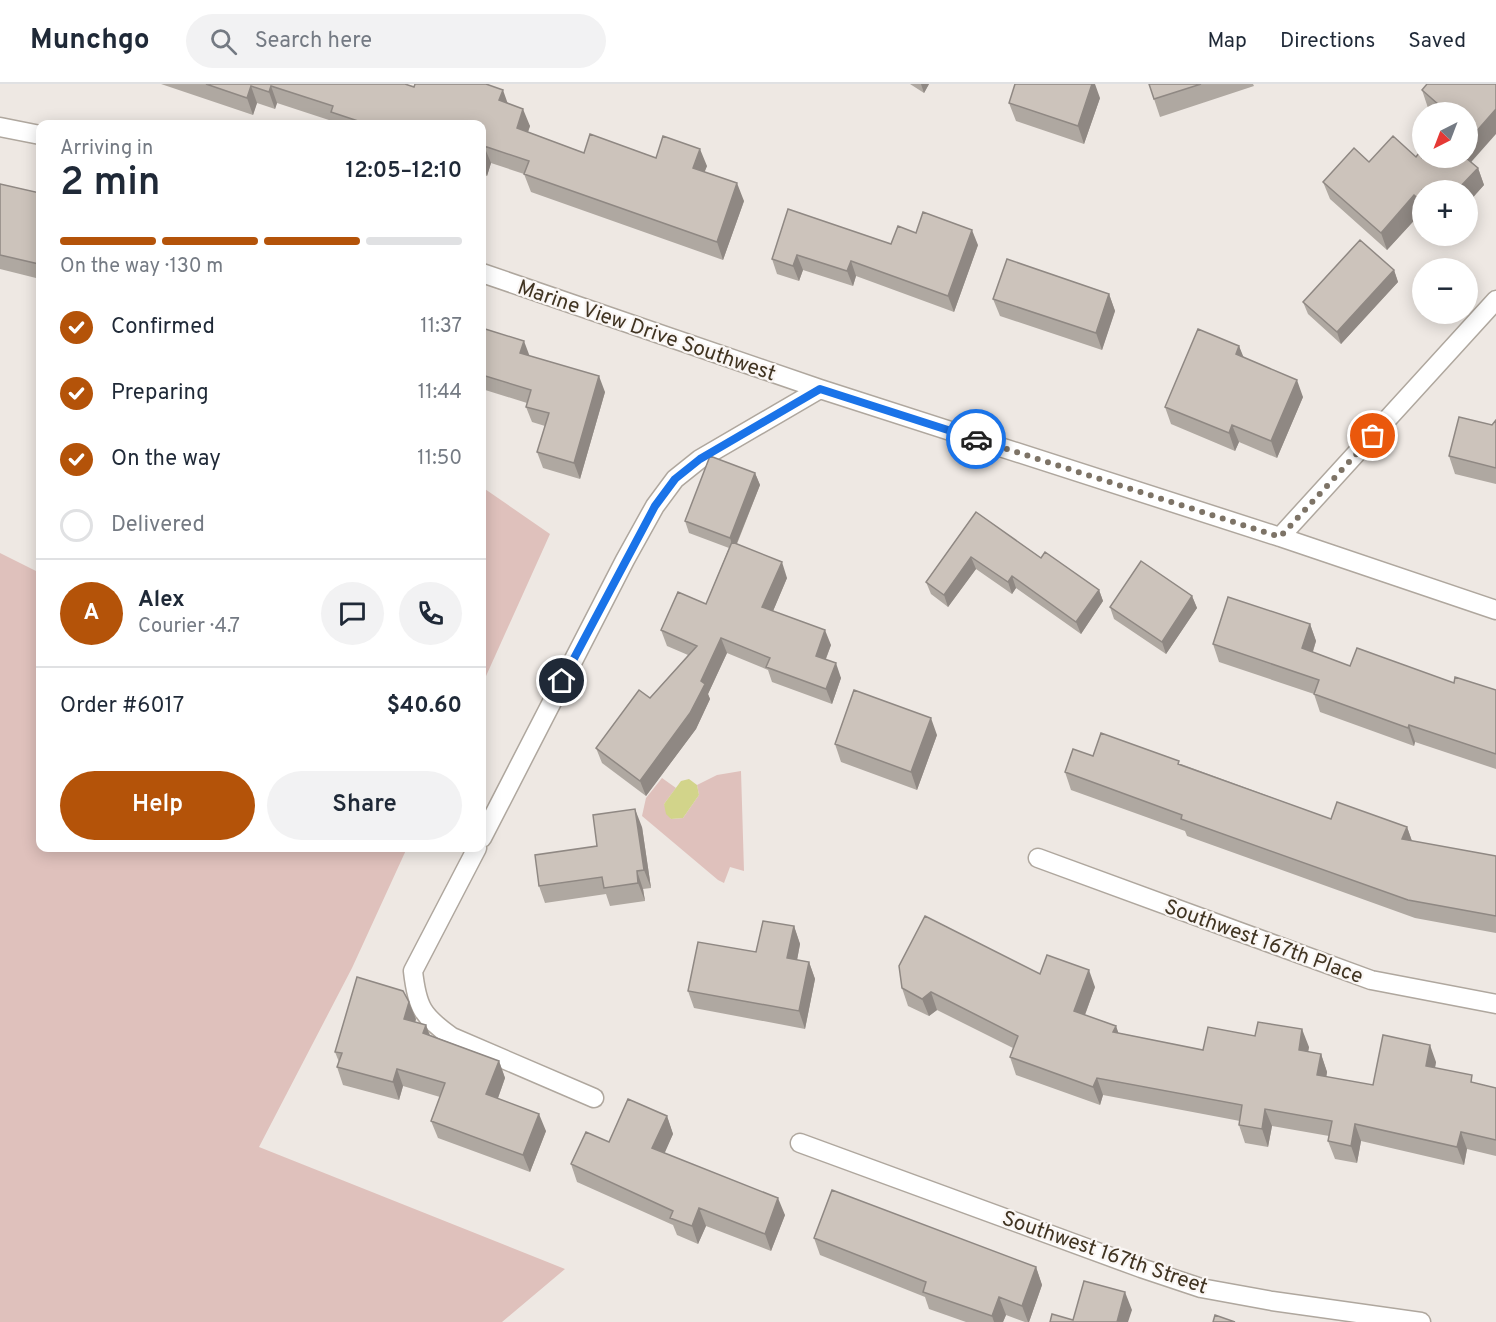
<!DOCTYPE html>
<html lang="en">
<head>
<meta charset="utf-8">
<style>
  :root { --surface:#fff; --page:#f2f2f3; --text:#1f2937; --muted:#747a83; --line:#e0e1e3; --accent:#b45309 }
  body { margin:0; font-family:Overpass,sans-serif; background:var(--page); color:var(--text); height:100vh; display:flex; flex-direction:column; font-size:22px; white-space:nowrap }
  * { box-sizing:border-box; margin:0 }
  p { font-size:20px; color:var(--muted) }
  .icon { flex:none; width:33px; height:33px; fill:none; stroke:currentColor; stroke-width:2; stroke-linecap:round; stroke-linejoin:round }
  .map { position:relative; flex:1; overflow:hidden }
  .sheet { position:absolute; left:36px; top:36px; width:450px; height:732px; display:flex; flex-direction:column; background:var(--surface); border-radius:12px; box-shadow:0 3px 15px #0003 }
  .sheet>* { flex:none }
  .needle { width:39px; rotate:222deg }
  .tools { position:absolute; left:1412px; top:18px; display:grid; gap:12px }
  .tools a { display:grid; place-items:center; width:66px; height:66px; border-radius:50%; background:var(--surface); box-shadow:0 3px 15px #0003; font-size:30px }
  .pin { position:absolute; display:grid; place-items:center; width:51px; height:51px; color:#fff; margin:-26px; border:3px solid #fff; border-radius:50%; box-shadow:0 2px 6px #0007 }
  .courier { position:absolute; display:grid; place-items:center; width:60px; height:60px; margin:-30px; border:4px solid #1a73e8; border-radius:50%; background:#fff; color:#222; box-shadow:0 2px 8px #0007 }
  .headline em { font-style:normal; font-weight:600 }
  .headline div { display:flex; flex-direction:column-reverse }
  .headline { display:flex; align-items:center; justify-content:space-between; height:102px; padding:0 24px }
  h1 { font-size:39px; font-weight:600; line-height:45px }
  .bar { display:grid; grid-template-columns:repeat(4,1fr); gap:9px 6px; align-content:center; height:72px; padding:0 24px }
  .bar i { height:8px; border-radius:4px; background:var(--line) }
  .bar .selected { background:var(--accent) }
  .bar p { grid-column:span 4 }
  .line { display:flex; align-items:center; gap:15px; padding:0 24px; border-top:2px solid var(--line) }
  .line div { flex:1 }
  .round { display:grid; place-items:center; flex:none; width:63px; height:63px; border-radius:32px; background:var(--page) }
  ol { padding:0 24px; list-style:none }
  li { display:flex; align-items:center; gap:18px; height:66px }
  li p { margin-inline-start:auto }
  li .icon { padding:6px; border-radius:50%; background:var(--accent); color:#fff; stroke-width:4 }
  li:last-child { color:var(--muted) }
  li i { width:33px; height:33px; border:3px solid var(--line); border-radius:50% }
  .primary-button { display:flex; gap:12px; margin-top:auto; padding:12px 24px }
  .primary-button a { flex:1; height:69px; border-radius:36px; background:var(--accent); color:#fff; font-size:24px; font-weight:600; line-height:69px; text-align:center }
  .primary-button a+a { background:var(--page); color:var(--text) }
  header { display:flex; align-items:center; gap:36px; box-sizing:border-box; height:84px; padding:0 30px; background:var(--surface); border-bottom:2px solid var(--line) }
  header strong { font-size:28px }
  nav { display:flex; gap:33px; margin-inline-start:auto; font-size:21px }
  .search { width:420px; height:54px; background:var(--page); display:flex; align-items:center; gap:15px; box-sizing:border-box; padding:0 21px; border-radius:33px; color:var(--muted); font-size:22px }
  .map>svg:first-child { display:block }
</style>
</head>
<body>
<header>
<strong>Munchgo</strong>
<div class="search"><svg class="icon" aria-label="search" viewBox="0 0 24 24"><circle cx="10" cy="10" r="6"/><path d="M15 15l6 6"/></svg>Search here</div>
<nav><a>Map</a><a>Directions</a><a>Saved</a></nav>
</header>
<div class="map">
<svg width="1496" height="1238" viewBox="0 0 1496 1238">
  <rect width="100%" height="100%" fill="#eee8e3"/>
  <path fill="#dfc1bc" d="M482 403 550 450 482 601Z
    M0 469 40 489V764H407L352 884 259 1063 565 1185 502 1238H0Z
    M741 687 744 787 730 783 724 799 718 796 642 732 646 714 662 694 676 704 664 720 671 735 683 734 699 711 697 701 717 691Z"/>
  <path fill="#d2d48a" d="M689 695 697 701 699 711 683 734 671 735 666 730 664 720 681 697Z"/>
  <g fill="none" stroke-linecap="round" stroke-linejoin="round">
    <g stroke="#afa79e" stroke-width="21">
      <path id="minor" d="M0 43 40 51
        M482 189 820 305 1280 453 1496 526
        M1280 453 1496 216
        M482 754 625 476 655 422 675 395 700 375 820 305
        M477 764 413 887C417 923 422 932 452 953L594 1014
        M1038 774 1371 896 1496 920
        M800 1059 1141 1184 1201 1204 1272 1217 1421 1238"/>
    </g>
    <use href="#minor" stroke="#fff" stroke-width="18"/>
  </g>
  <path fill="#afa8a1" d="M161 0H405L414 3 508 19 530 42 528 48 584 69 656 74 707 82 704 88 744 117 723 176 531 108 524 90 491 79 487 92 482 90V40H336L335 38 277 19 275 25 257 19 253 31Z
    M910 0H929L924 9Z
    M1149 0H1253L1254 2 1160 33Z
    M1496 0 1471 78 1478 84 1484 101 1467 120V106H1422V130L1421 129 1387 166 1330 115 1323 98 1369 78 1416 73 1467 28H1433L1428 24 1422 6Z
    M1100 14 1084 60 1016 37 1009 19Z
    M0 100 40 109V195L0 185Z
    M916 149 978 161 954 228 856 192 853 202 803 186 799 197 777 190 772 175 891 160Z
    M1394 186 1398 198 1341 260 1308 230 1303 218Z
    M1109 210 1115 227 1102 266 1000 232 993 215Z
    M482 244 530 272 605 308 580 395 543 384 537 368 545 342 532 338 526 323 527 319 482 305Z
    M1239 262 1243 274 1303 313 1277 374 1239 358 1235 367 1171 340 1165 323Z
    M1496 336V400L1455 390 1449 372 1492 341Z
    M755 389 760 401 737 460 787 494 773 527 831 561 826 575 841 594 832 620 772 598 768 586 727 569 708 610 710 615 696 645 646 712 602 679 596 664 650 614 688 571 667 562 661 546 706 520 729 464 689 449 685 437Z
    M976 428 1041 474 1099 506 1103 517 1081 550 1016 504 1012 510 976 485 948 523 931 510 926 498Z
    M1192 512 1197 524 1166 570 1114 535 1110 523Z
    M1310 540 1316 557 1313 568 1350 582 1496 606V685L1415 658 1414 662 1320 628 1314 610 1219 578 1213 560Z
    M937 651 917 706 841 678 835 660Z
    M1093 672 1181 680 1331 735 1407 743 1412 757 1496 772V849L1415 834 1187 752 1185 747 1071 706 1065 688Z
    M642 743 651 804 643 805 645 817 610 822 606 810 545 819 539 802 597 762Z
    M794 842 800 860 797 876 809 878 815 895 805 945 694 924 688 907 756 868Z
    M1040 890 1095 903 1085 931 1116 942 1118 949 1203 966 1309 963 1308 968 1321 970 1327 988 1326 993 1373 1001 1436 978 1435 984 1475 999 1496 1004V1072L1467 1065 1464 1081 1361 1057 1357 1079 1335 1075 1328 1057 1329 1052 1272 1042 1268 1063 1245 1059 1239 1041 1240 1037 1103 1011 1100 1021 1016 991 1010 973 1013 964 937 926 929 932 908 922 902 904Z
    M416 935 415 938 426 941 430 951 499 977 505 994 498 1014 546 1047 530 1088 438 1054 431 1037 440 1013 403 1002 399 1016 343 1001 337 983 339 978 335 968Z
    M667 1032 673 1050 664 1069 785 1131 771 1167 706 1142 698 1160 677 1151 673 1141 577 1098 571 1080 609 1058Z
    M814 1154 1036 1183 1042 1201 1029 1238H1025L1006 1231 1003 1238H966L929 1225 925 1213 820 1171Z"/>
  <path fill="#8f8883" d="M921 0H929L924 9Z
    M1092 0H1095L1100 14 1084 60 1078 42Z
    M251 2 257 19 253 31 247 14Z
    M271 2 277 19 275 25 269 8Z
    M503 6 509 23 499 16Z
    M523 25 530 42 523 62 517 44Z
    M1496 25V50L1465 85 1461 74H1467V58Z
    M484 62 491 79 487 92 482 78V70Z
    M700 65 707 82 699 102 693 84Z
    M1478 84 1484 101 1467 120V106H1457Z
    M737 99 744 117 723 176 717 158Z
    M1414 111 1421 129 1387 166 1381 149Z
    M972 146 978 161 954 228 948 212Z
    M797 171 803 186 799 197 793 182Z
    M851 177 856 192 853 202 847 187Z
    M1394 186 1398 198 1341 260 1337 248Z
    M1109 210 1115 227 1102 266 1096 249Z
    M524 257 530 273 520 269Z
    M1239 262 1246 279 1236 270Z
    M599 292 605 308 580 395 574 379Z
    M1297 296 1303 313 1277 374 1271 357Z
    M1232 341 1239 358 1235 367 1229 349Z
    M755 389 760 401 734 466 730 454Z
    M971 473 976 485 948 523 944 511Z
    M782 478 787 494 768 539 762 523Z
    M1012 492 1016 504 1012 510 1008 498Z
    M1099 506 1103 517 1081 550 1076 538Z
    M1192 512 1197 524 1166 570 1162 558Z
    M1310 540 1316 557 1308 582 1302 564Z
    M825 546 831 561 821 587 816 572Z
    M721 554 727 569 708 610 710 615 696 645 646 712 640 697 701 597Z
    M836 579 841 594 832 620 826 605Z
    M931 634 937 651 917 706 911 688Z
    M1409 641 1415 658 1414 662 1408 644Z
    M635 725 642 743 651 804 644 786Z
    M1407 743 1413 760 1402 755Z
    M637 787 643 805 645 817 638 799Z
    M794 842 800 860 794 892 787 874Z
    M809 878 815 895 805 945 799 927Z
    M1089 886 1095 903 1080 944 1074 927Z
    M931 908 937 926 929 932 922 915Z
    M409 918 416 935 411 952 404 935Z
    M426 941 432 958 423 949Z
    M1116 942 1122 959 1113 948Z
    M1302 945 1309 963 1305 984 1299 966Z
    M1430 961 1436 978 1432 999 1426 982Z
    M1321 970 1327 988 1324 1009 1317 991Z
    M499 977 505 994 493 1028 486 1010Z
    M397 985 403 1002 399 1016 393 998Z
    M1097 994 1103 1011 1100 1021 1093 1003Z
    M1265 1025 1272 1042 1268 1063 1262 1045Z
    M539 1030 546 1047 530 1088 523 1071Z
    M667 1032 673 1050 659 1082 652 1064Z
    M1355 1040 1361 1057 1357 1079 1351 1062Z
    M1461 1048 1467 1065 1464 1081 1457 1063Z
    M778 1114 785 1131 771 1167 765 1150Z
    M699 1124 706 1142 698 1160 692 1142Z
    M1036 1183 1042 1201 1029 1238H1028L1022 1222Z
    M1125 1208 1132 1226 1128 1238H1117Z
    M999 1213 1006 1231 1003 1238H994L992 1232Z"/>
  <path fill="#ccc3bb" stroke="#8f8883" stroke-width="1.5" d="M206 0H405L414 3 415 0H486L503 6 499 16 523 25 517 44 584 69 590 50 656 74 663 52 700 65 693 84 737 99 717 158 524 90 529 77 484 62 482 70V40H367L331 28 333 22 271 2 269 8 251 2 247 14Z
    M1015 0H1092L1078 42 1009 19Z
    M1149 0H1201L1154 15Z
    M1427 0H1496V25L1467 58V28H1447L1422 6Z
    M1393 52 1416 73 1422 65V74H1466L1478 84 1457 106H1422V118L1414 111 1381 149 1323 98 1354 64 1369 78Z
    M0 100 40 109V172L39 180 0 171Z
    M788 125 891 160 898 142 916 149 923 128 972 146 948 212 851 177 847 187 797 171 793 182 772 175Z
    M1360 156 1394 186 1337 248 1303 218Z
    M1007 175 1109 210 1096 249 993 215Z
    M482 244 524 257 520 269 599 292 574 379 537 368 549 329 526 323 531 306 482 291Z
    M1198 245 1239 262 1236 270 1297 296 1271 357 1232 341 1229 349 1165 323Z
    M1459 333 1492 341 1496 336V384L1449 372Z
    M710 372 755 389 730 454 685 437Z
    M976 428 1041 474 1045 468 1099 506 1076 538 1012 492 1008 498 971 473 944 511 926 498Z
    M732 458 782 478 762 523 825 546 816 572 836 579 826 605 766 583 770 574 721 554 701 597 705 600 690 629 640 697 596 664 639 606 650 614 697 562 661 546 678 508 706 520Z
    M1141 477 1192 512 1162 558 1110 523Z
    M1228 513 1310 540 1302 564 1350 582 1357 564 1454 599 1455 593 1496 606V670L1409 641 1408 644 1314 610 1319 596 1213 560Z
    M854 606 931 634 911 688 835 660Z
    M1101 649 1179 677 1178 680 1331 735 1337 718 1407 743 1402 755 1496 772V832L1408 816 1181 735 1182 731 1065 688 1073 665 1093 672Z
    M635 725 644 786 637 787 638 799 604 804 602 793 539 802 535 771 597 762 593 731Z
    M925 832 1040 890 1047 871 1089 886 1074 927 1116 942 1113 948 1203 966 1208 943 1255 952 1258 938 1302 945 1299 966 1321 970 1317 991 1373 1001 1383 951 1430 961 1426 982 1472 991 1471 998 1496 1004V1056L1461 1048 1457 1063 1355 1040 1351 1062 1328 1057 1332 1037 1265 1025 1262 1045 1239 1041 1242 1021 1097 994 1093 1003 1010 973 1018 952 931 908 922 915 902 904 899 882Z
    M763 837 794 842 787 874 809 878 799 927 688 907 698 858 756 868Z
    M357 893 403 907 409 918 404 935 426 941 423 949 499 977 486 1010 539 1030 523 1071 431 1037 445 999 397 985 393 998 337 983 342 969 335 968Z
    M628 1015 667 1032 652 1064 778 1114 765 1150 699 1124 692 1142 670 1134 673 1127 571 1080 586 1048 609 1058Z
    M832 1106 1036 1183 1022 1222 999 1213 992 1232 923 1208 926 1198 814 1154Z
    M1084 1197 1125 1208 1117 1238H1050L1052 1230 1073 1236Z
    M1215 1231 1235 1238H1213Z"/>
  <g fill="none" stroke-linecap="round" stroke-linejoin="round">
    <path stroke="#7d7366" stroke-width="6" stroke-dasharray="0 10.8" d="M976 355 1280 453 1373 352"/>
    <path stroke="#1a73e8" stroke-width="8" d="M562 597 655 422 675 395 700 375 820 305 976 355"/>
  </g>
  <g text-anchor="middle" stroke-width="4.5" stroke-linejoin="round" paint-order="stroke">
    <g font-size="21" fill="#403422" stroke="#faf6f4">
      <text transform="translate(647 246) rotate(19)" y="7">Marine View Drive Southwest</text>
      <text transform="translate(1264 857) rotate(20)" y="7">Southwest 167th Place</text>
      <text transform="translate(1105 1168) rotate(19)" y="7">Southwest 167th Street</text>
    </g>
  </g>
</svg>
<div class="tools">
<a><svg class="needle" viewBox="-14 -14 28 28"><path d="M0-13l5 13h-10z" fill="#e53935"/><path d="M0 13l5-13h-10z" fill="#747a83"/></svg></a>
<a>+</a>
<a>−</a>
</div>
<div class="pin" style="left:1373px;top:352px;background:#ea580c"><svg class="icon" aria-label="bag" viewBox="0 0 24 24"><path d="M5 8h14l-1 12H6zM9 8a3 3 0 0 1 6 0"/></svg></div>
<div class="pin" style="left:562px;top:597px;background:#1f2937"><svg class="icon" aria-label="home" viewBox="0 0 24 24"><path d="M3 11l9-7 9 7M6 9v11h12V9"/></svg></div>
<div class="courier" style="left:976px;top:355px"><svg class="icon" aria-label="car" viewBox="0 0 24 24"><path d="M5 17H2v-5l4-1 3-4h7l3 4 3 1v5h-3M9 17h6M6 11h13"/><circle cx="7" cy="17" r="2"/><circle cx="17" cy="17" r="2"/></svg></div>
<section class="sheet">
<div class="headline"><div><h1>2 min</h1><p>Arriving in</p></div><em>12:05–12:10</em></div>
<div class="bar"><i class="selected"></i><i class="selected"></i><i class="selected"></i><i></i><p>On the way · 130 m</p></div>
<ol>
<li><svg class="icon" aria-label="check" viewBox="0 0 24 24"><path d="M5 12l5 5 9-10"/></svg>Confirmed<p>11:37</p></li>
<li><svg class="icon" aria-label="check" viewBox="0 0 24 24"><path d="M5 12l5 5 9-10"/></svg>Preparing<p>11:44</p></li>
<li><svg class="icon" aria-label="check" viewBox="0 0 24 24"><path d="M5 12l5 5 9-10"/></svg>On the way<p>11:50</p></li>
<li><i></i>Delivered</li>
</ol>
<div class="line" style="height:108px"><b class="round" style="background:var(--accent);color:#fff">A</b><div><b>Alex</b><p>Courier · 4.7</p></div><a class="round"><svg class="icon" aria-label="chat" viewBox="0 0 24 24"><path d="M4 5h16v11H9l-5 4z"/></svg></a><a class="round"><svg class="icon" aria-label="phone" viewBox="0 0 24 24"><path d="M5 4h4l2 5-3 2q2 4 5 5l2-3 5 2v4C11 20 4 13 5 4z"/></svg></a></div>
<div class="line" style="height:78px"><div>Order #6017</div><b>$40.60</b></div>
<div class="primary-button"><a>Help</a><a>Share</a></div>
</section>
</div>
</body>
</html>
